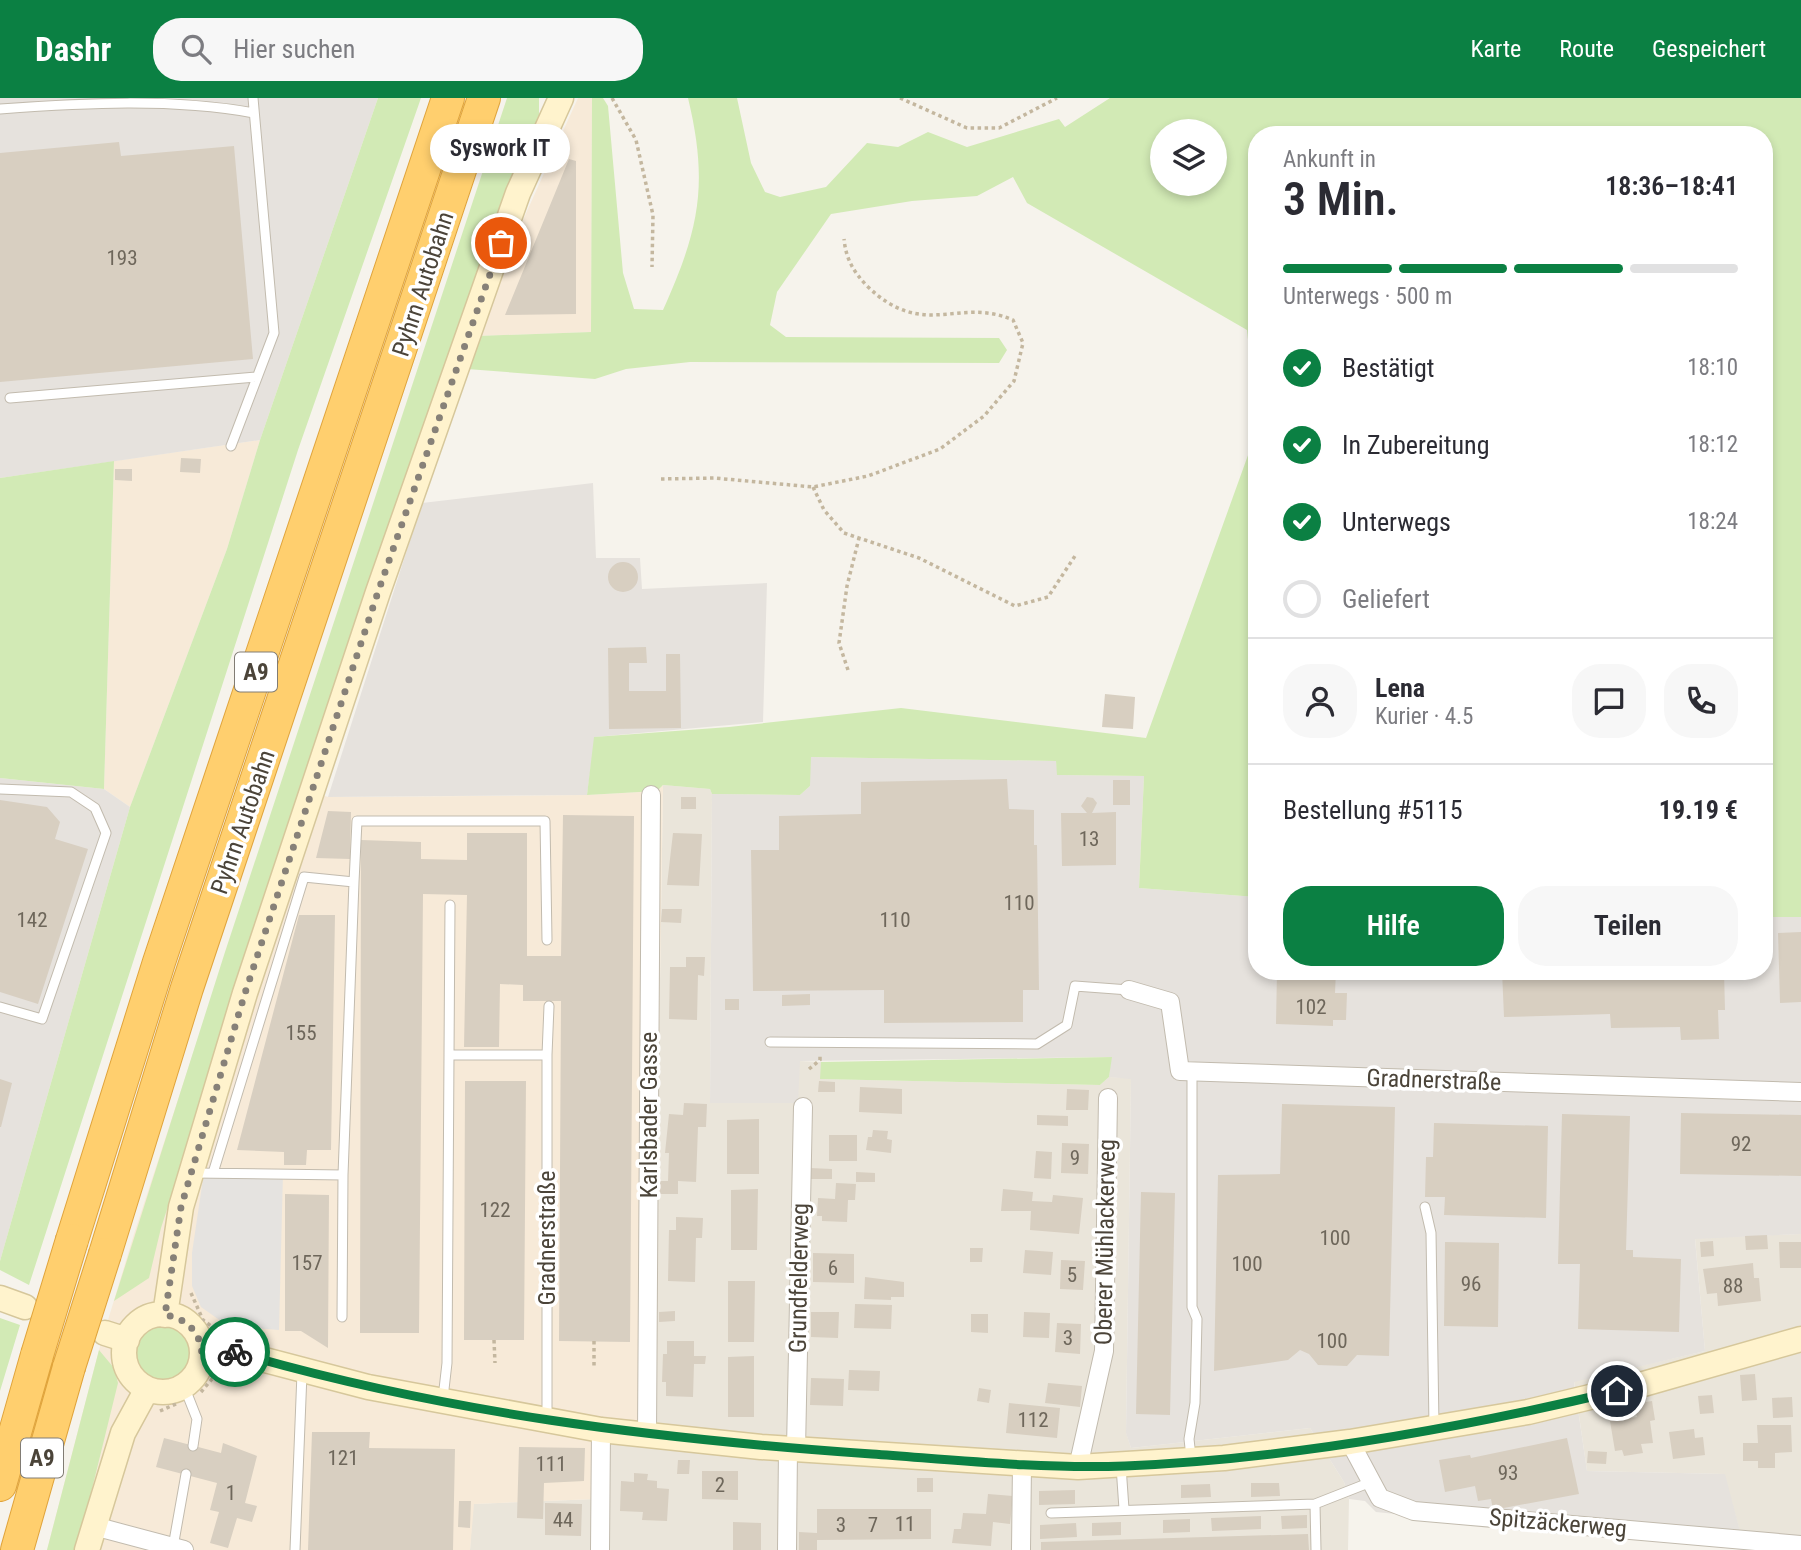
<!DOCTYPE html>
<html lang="de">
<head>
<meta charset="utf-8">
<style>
  :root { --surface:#fff; --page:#f7f7f7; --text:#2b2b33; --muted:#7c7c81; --line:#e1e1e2; --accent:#0b8043 }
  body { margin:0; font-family:"Roboto Condensed",sans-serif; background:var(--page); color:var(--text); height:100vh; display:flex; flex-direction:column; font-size:26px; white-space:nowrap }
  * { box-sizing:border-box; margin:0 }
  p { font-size:23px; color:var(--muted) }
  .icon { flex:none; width:38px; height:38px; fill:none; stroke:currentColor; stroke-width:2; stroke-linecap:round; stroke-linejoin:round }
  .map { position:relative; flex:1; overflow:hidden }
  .drawer { position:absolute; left:1248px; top:28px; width:525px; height:854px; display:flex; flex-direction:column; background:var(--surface); border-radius:28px; box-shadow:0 4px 10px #0003 }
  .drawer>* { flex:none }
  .buttons { position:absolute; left:1150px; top:21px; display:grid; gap:14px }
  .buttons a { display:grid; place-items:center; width:77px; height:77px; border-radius:50%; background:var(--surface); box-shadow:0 4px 10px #0003; font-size:35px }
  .pin { position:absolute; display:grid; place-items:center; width:60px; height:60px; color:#fff; margin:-30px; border:4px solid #fff; border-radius:50%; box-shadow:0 2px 7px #0007 }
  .courier { position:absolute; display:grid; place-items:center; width:70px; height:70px; margin:-35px; border:5px solid #0b8043; border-radius:50%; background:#fff; color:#222; box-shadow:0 2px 9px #0007 }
  .bubble { position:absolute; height:49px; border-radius:24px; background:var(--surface); box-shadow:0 4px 10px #0003; font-size:23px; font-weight:600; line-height:49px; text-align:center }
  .overview em { font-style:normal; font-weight:600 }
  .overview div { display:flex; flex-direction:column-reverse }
  .overview { display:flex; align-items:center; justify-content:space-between; height:119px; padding:0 35px }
  h1 { font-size:46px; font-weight:600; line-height:52px }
  .bar { display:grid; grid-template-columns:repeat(4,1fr); gap:10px 7px; align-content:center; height:84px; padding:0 35px }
  .bar i { height:9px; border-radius:5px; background:var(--line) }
  .bar .selected { background:var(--accent) }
  .bar p { grid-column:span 4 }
  .line { display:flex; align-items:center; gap:18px; padding:0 35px; border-top:2px solid var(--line) }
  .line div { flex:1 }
  .round { display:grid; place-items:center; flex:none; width:74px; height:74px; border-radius:28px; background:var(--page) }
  ol { padding:0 35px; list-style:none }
  li { display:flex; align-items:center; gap:21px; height:77px }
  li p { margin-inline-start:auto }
  li .icon { padding:7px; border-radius:50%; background:var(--accent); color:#fff; stroke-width:4 }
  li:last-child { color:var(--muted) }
  li i { width:38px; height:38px; border:4px solid var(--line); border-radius:50% }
  .primary-button { display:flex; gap:14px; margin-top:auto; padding:14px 35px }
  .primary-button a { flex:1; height:80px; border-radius:28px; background:var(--accent); color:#fff; font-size:28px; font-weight:600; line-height:80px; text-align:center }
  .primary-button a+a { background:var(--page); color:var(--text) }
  header { display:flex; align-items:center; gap:42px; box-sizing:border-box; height:98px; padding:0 35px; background:var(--accent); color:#fff }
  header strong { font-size:33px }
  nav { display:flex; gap:38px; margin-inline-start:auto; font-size:24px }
  .search { width:490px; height:63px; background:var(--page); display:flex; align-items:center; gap:18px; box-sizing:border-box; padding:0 24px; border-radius:28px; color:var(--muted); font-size:26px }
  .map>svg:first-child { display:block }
</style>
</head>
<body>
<header>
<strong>Dashr</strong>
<div class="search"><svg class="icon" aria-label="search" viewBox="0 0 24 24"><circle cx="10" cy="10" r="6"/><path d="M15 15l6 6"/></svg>Hier suchen</div>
<nav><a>Karte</a><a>Route</a><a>Gespeichert</a></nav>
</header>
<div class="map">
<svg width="1801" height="1452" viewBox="0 0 1801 1452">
  <rect width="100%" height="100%" fill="#f6f3ec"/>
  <path fill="#eae5da" d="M663 687 710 691 712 696 710 1004 799 963 821 964V981L1100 987 1109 979 1131 980 1126 1334 1131 1350 1310 1330 1344 1384 1349 1401 1348 1452H470L473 1406 596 1401 603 1334 653 1340Z
    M1801 1136V1452H1745L1724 1376 1587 1373 1574 1283 1705 1253 1695 1140Z"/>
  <path fill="#f7ead8" d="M578 0H592L591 234 478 238 500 173Z
    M260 342 227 451 130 709 104 691 114 363Z
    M282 684 328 699H358L587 697 657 693 663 687 653 1340 603 1334 596 1401 474 1406 470 1452H47L99 1252 134 1136Z"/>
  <path fill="#e6e2dd" d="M0 0H378L260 342 0 380Z
    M593 385 596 460H640L642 491 767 485 763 624 595 639 587 697 328 699 422 405Z
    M810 659 1056 663 1058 677 1144 678 1139 790 1256 799V873H1764V819H1801V1136L1695 1141 1705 1253 1574 1284 1587 1373 1725 1376 1745 1452 1376 1414 1365 1403 1349 1401 1344 1384 1310 1330 1131 1350 1126 1335 1131 981 1109 979 1111 959 800 963 798 1005H710L712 696 800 697 810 688Z
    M0 680 104 691 130 709 0 1163Z"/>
  <path fill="#d2eab5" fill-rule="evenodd" d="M378 0H421L298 352 29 1187 0 1172V1163L130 709 227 451 260 342Z
    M507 0H539V19L277 768 161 1130 149 1180 114 1203 225 854Z
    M592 0H603L608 8 623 175 634 211 663 212C699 132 709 87 688 0H737L751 65 765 94 780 99 826 89 867 45 898 49 928 34 967 49 1059 21 1065 29 1110 0H1801V819H1764V37H1256V320L1247 232 1027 105 1013 79 977 98 912 103 831 116 777 194 770 227 786 239 999 240 1007 252 999 265 690 264 626 271 595 281 467 271 478 238 591 234ZM1162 33H1214V86H1162Z
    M1256 335V799L1139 790 1144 678 1057 677 1056 663 811 659 810 688 800 697 712 696 710 691 663 687 657 693 587 697 594 639 729 629 901 610 1146 640Z
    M114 363 104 691 0 680V380Z
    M1112 959 1109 979 1100 987 820 981 821 964Z
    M0 1220 20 1227 0 1293Z
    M136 1254a28 28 0 1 1 56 0a28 28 0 1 1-56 0Z
    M99 1252 114 1270 118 1285 77 1452H47Z"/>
  <path fill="#e5e3e0" d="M204 1074 283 1075 279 1232 228 1228 201 1209 192 1188V1155Z"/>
  <path fill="#d8cfc1" d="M119 44 121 58 234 48 253 261 0 284V55Z
    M569 61 576 63V216L505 217Z
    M181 360 201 361 200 375 180 374Z
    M115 371H132V383L115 382Z
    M608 479a15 15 0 1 1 30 0a15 15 0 1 1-30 0Z
    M646 549 647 565H629V593H666V556H680L681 630 609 631 608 550Z
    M1105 596 1135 599 1133 631 1102 629Z
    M1007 681 1009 711 1034 712V747H1037L1039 892H1023V924L884 925V892L753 893 751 752H779V718L861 716V684Z
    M1113 682H1130V707H1113Z
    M681 699H696V711H681Z
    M1087 699 1093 700 1097 705 1092 715 1116 714V767L1062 768 1061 715H1087L1081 708Z
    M0 702 47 709 60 724 55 741 88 751 38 906 0 894Z
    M328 713 351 714 350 761 316 760Z
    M563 717 634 718 630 1244 559 1243 561 903H523V887L500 886 499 949H464L467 797 423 796 419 1235H360L361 742 421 744V761L467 762V735H527V858H561Z
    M673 735 702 736 699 788 667 787Z
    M662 811H682L681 825 661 824Z
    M299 817H335L331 1052H307L306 1067H284V1054L237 1052Z
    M1801 834V904L1780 905 1778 835Z
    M686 859H705L704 878 698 877 697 922 669 921 670 869H686Z
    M1277 873H1336L1335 895H1347L1346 922H1333V928L1276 926Z
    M1502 873H1724L1725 912H1718L1719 941 1681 942 1680 929 1611 930 1610 916 1504 919Z
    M810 896V907L782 908V897Z
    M725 901H739V912H725Z
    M0 981 12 985 1 1029H0Z
    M465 983H526L524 1242H464Z
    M819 983 835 984V994H818Z
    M860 989 902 991V1016L859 1014Z
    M1067 991 1089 992 1088 1012H1066Z
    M684 1005 707 1006 706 1029H698L696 1084 678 1083V1096H660V1083H668L669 1055H665L669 1016 683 1017Z
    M1282 1006 1395 1009 1389 1258 1357 1257 1347 1268 1318 1267 1309 1256 1300 1252 1288 1262 1214 1273 1218 1077 1280 1076Z
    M1681 1015 1801 1017V1078L1680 1076Z
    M1562 1016 1630 1018 1626 1152H1633V1159L1681 1161 1679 1234 1578 1231 1580 1166H1558Z
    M1037 1017 1068 1018V1028L1037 1027Z
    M759 1021V1076H727V1022Z
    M1434 1025 1548 1028 1546 1120 1444 1117 1445 1099H1425L1426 1059H1433Z
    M873 1032 888 1033 887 1041 892 1042 891 1055 866 1052 868 1039H872Z
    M829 1037H857V1063H829Z
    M1062 1045 1089 1046 1088 1076 1061 1075Z
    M1036 1053 1052 1054 1051 1081 1034 1080Z
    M810 1070 832 1071V1081H810Z
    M856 1074 875 1075V1084H856Z
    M836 1085 856 1086 855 1102H848L847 1124 822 1123V1118H817L818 1100 835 1101Z
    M758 1091 757 1152H731V1092Z
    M1003 1091 1033 1094 1032 1103 1052 1104 1053 1097 1083 1100 1079 1136 1030 1132 1031 1113H1001Z
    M1141 1094 1175 1095 1170 1317 1136 1316Z
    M285 1096 329 1097 328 1250 301 1233H285Z
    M676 1119 703 1120 702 1140H696L695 1184 668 1183 669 1132H676Z
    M1767 1137 1768 1151 1746 1152 1745 1138Z
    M1713 1143 1714 1158 1701 1159 1700 1144Z
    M1445 1144 1499 1145 1498 1229 1444 1228Z
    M1779 1144H1801V1170H1780Z
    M970 1150H983L982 1164H970Z
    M1025 1152 1053 1154 1051 1177 1023 1175Z
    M813 1155 854 1156V1185L813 1184Z
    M1061 1162 1085 1163 1083 1192 1060 1191Z
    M1753 1165 1754 1180H1759L1761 1203 1718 1208 1717 1195 1707 1196 1703 1171Z
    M865 1179 904 1184V1199H891V1202L864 1201Z
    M728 1183H755L754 1244H728Z
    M855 1206 892 1207 891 1231 854 1230Z
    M675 1213V1223L659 1224V1214Z
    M811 1214H839L838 1240 811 1239Z
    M1024 1214 1050 1215 1049 1240 1023 1239Z
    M971 1216H988V1235L971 1234Z
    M1057 1225 1081 1226 1080 1256 1055 1254Z
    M667 1243H694V1258H706L705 1266H694L693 1299 666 1298V1284H662L663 1256H667Z
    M754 1258V1319H728V1259Z
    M849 1272 880 1273 879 1293 848 1292Z
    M1755 1276 1757 1302 1742 1303 1740 1277Z
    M811 1280 844 1281 843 1308 810 1307Z
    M1048 1285 1082 1288 1080 1309 1045 1305Z
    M979 1290 991 1292 989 1305 977 1303Z
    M1712 1297 1714 1315 1700 1316 1698 1298Z
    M1792 1299 1793 1319 1773 1320 1772 1300Z
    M1652 1303 1655 1322 1650 1323 1653 1345 1641 1346 1643 1355 1624 1358 1622 1352 1615 1353 1610 1323 1637 1319 1634 1306Z
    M1009 1305 1060 1310 1057 1340 1006 1335Z
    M1757 1327H1791L1792 1354 1775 1355V1370H1758V1363H1743V1345H1758Z
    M1694 1331 1695 1340 1703 1339 1705 1357 1673 1361 1669 1334Z
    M312 1334H370L369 1350 455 1351 453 1452H308Z
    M164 1340 221 1355 223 1345 257 1358 245 1405 257 1408 252 1424 237 1420 228 1450 210 1445 219 1414 210 1412 217 1385 156 1369Z
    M1567 1340 1579 1396 1493 1412 1491 1401 1478 1403 1475 1388 1445 1394 1439 1362 1470 1357 1471 1360Z
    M519 1349 585 1350 584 1383 544 1385 543 1421 517 1420Z
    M1588 1353 1607 1354 1606 1366 1587 1365Z
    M678 1362H690L689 1376H677Z
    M702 1373H738V1402L702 1401Z
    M634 1375 648 1376 647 1382 657 1383V1390L669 1391 667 1423 642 1422 643 1414 620 1413 621 1383 634 1384Z
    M917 1380H933V1394H917Z
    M1251 1385H1279L1280 1398 1251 1399Z
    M1210 1386 1211 1399 1181 1400V1387Z
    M1075 1392V1406L1039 1407V1393Z
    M988 1396 1013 1398 1010 1426 993 1424 991 1448 952 1445 954 1431H961L963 1415 986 1416Z
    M459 1403H471L470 1430 458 1429Z
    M545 1405 582 1406 581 1438 545 1437Z
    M817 1411H931V1441L817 1442V1452H799V1434L817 1435Z
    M1307 1417V1430L1282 1431 1281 1418Z
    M1261 1418V1431L1212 1433 1211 1420Z
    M1190 1421V1434L1163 1435V1422Z
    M733 1424 761 1425V1452H733Z
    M1121 1424V1437L1092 1438V1425Z
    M1076 1425 1077 1439 1040 1441V1427Z
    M1308 1436 1309 1452H1041V1444Z"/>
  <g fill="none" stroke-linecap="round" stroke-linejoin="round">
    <g stroke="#c2bbae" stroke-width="11">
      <path id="lane" d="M0 11C84 5 171 0 254 15
        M10 300 256 279
        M231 348 274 235 253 0
        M0 691 71 694 95 710 106 735 42 921 0 909
        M354 784 357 723H545L547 842
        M770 944 1037 946 1067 927 1075 888 1129 892
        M449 957 450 807
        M547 957 549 908
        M193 1075 343 1077
        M213 1075 304 779 354 784 343 1077 342 1219
        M1425 1109 1431 1135 1434 1328
        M184 1288 197 1321 193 1348
        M443 1300 447 1265 449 957H547V1321
        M1191 1359 1189 1341 1195 1305 1197 1221 1192 1209V974
        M1121 1368 1124 1411
        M1051 1415 1315 1406
        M173 1449 186 1376
        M295 1452 302 1275
        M1316 1452 1315 1406 1371 1384"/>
    </g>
    <g stroke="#c2bbae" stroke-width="20">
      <path id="street" d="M1129 892 1170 904 1180 973 1801 994
        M647 1338 651 697
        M1350 1344 1380 1400 1414 1413 1801 1447
        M796 1351 803 1009
        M1078 1369 1104 1253 1108 1000
        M94 1428 184 1452
        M600 1452 601 1332
        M787 1452 788 1350
        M1021 1452 1022 1366"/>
    </g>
    <g stroke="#d6c79b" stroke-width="27">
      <path id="secondary" d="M0 1200 25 1209
        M124 1255a39 39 0 1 1 78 0a39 39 0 1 1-78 0Z
        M165 1217 181 1109 245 895 378 494 518 95 561 0
        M105 1235 127 1242
        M202 1257 227 1252 368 1289 601 1332 761 1349 1078 1369 1224 1360 1350 1344 1528 1314 1640 1287 1801 1241
        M87 1452 123 1335 147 1291"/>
    </g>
    <g stroke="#e0a43c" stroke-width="34">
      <path id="highway" d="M72 1142 159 864 448 0
        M105 1156 187 890 484 0
        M0 1387 37 1257
        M17 1452 69 1269"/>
    </g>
    <path stroke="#c4b79f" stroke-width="3.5" stroke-dasharray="3.5 3.5" stroke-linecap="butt" d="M612 0 636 42 653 117 652 169
      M900 0 967 30H999L1057 0
      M661 381 714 380 813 389 868 378 940 351 984 318 1014 283 1023 245 1013 222C958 198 924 243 867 188 853 173 846 161 844 141
      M813 389 824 412 844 435 919 460 1015 508 1048 499 1075 458
      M848 572 839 545 847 488 859 440
      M809 971 820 962V957
      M191 1195 203 1222 218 1233
      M190 1227 203 1222
      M494 1242 495 1265
      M594 1243V1270
      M201 1294 212 1281 228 1275
      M160 1313 178 1305"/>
    <use href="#lane" stroke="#fff" stroke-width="9"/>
    <use href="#street" stroke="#fff" stroke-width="18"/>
    <use href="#secondary" stroke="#fff3cd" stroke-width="24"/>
    <use href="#highway" stroke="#ffcf6e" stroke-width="32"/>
    <g stroke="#e0a43c" stroke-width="34" stroke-linecap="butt">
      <path id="highway-bridge" d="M37 1257 72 1142
        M69 1269 105 1156"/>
    </g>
    <use href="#highway-bridge" stroke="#ffcf6e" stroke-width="32"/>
  </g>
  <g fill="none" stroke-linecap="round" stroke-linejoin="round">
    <path stroke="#878178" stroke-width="7" stroke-dasharray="0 12.6" d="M235 1254 212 1253 202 1257C201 1235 187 1220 165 1217L181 1109 245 895 378 494 501 145"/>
    <path stroke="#0b8043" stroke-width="9" d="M235 1254C444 1315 656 1341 872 1356 956 1362 1040 1371 1125 1368 1290 1361 1457 1331 1617 1293"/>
  </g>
  <g text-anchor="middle" stroke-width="7" stroke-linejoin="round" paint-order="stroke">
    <g font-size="21" fill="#6e675b">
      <text x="122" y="167">193</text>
      <text x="1089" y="748">13</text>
      <text x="1019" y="812">110</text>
      <text x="32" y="829">142</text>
      <text x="895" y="829">110</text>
      <text x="1311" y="916">102</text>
      <text x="301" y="942">155</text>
      <text x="1741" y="1053">92</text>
      <text x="1075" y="1067">9</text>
      <text x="495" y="1119">122</text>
      <text x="1335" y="1147">100</text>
      <text x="307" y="1172">157</text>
      <text x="1247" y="1173">100</text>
      <text x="833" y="1177">6</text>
      <text x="1072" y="1184">5</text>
      <text x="1471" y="1193">96</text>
      <text x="1733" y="1195">88</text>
      <text x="1068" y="1247">3</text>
      <text x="1332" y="1250">100</text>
      <text x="1033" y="1329">112</text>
      <text x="343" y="1367">121</text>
      <text x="551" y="1373">111</text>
      <text x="1508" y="1382">93</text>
      <text x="720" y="1394">2</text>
      <text x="231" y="1402">1</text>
      <text x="563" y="1429">44</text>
      <text x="905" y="1433">11</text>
      <text x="841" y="1434">3</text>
      <text x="873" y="1434">7</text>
    </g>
    <g fill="#fff" stroke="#817c74" stroke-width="2">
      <rect x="235" y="554.5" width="42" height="39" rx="5"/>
      <rect x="21" y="1340.5" width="42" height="39" rx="5"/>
    </g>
    <g font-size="23" font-weight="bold" fill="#4b4439">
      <text x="256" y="582">A9</text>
      <text x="42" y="1368">A9</text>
    </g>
    <g font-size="24" fill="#4b4439" stroke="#fff">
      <text transform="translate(423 186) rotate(-72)" y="8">Pyhrn Autobahn</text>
      <text transform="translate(243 724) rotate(-71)" y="8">Pyhrn Autobahn</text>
      <text transform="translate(1434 982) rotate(2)" y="8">Gradnerstraße</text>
      <text transform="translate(649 1017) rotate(-90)" y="8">Karlsbader Gasse</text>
      <text transform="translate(547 1140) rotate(-90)" y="8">Gradnerstraße</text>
      <text transform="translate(1105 1144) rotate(-89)" y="8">Oberer Mühlackerweg</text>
      <text transform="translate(799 1180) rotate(-89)" y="8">Grundfelderweg</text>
      <text transform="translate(1558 1425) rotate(5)" y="8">Spitzäckerweg</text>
    </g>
  </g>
</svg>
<div class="buttons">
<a><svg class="icon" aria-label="layers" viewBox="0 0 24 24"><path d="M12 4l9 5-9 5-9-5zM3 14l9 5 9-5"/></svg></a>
</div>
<div class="pin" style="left:501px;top:145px;background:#ea580c"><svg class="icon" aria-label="bag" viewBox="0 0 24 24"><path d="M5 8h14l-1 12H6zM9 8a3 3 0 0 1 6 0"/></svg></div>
<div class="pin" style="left:1617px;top:1293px;background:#1f2937"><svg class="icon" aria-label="home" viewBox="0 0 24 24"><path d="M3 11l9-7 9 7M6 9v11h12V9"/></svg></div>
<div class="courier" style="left:235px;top:1254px"><svg class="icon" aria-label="bike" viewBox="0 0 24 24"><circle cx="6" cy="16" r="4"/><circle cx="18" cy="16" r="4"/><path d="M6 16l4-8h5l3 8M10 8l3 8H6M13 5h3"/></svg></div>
<div class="bubble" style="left:430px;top:26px;width:140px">Syswork IT</div>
<section class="drawer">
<div class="overview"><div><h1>3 Min.</h1><p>Ankunft in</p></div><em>18:36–18:41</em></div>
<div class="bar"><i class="selected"></i><i class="selected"></i><i class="selected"></i><i></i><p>Unterwegs · 500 m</p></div>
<ol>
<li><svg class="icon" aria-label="check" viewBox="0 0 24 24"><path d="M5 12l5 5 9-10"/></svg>Bestätigt<p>18:10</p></li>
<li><svg class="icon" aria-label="check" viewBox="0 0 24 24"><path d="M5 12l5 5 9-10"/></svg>In Zubereitung<p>18:12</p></li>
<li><svg class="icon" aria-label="check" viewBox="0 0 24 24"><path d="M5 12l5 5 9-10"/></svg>Unterwegs<p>18:24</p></li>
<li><i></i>Geliefert</li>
</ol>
<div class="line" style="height:126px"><a class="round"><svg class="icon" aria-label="person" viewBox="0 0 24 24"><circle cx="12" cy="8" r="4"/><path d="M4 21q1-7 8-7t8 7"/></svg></a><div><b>Lena</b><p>Kurier · 4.5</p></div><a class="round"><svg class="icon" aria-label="chat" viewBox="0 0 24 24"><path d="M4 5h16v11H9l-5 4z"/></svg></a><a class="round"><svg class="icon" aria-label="phone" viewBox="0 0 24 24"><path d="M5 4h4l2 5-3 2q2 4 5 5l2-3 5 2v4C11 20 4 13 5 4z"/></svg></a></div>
<div class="line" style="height:91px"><div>Bestellung #5115</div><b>19.19 €</b></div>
<div class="primary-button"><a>Hilfe</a><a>Teilen</a></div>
</section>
</div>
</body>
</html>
